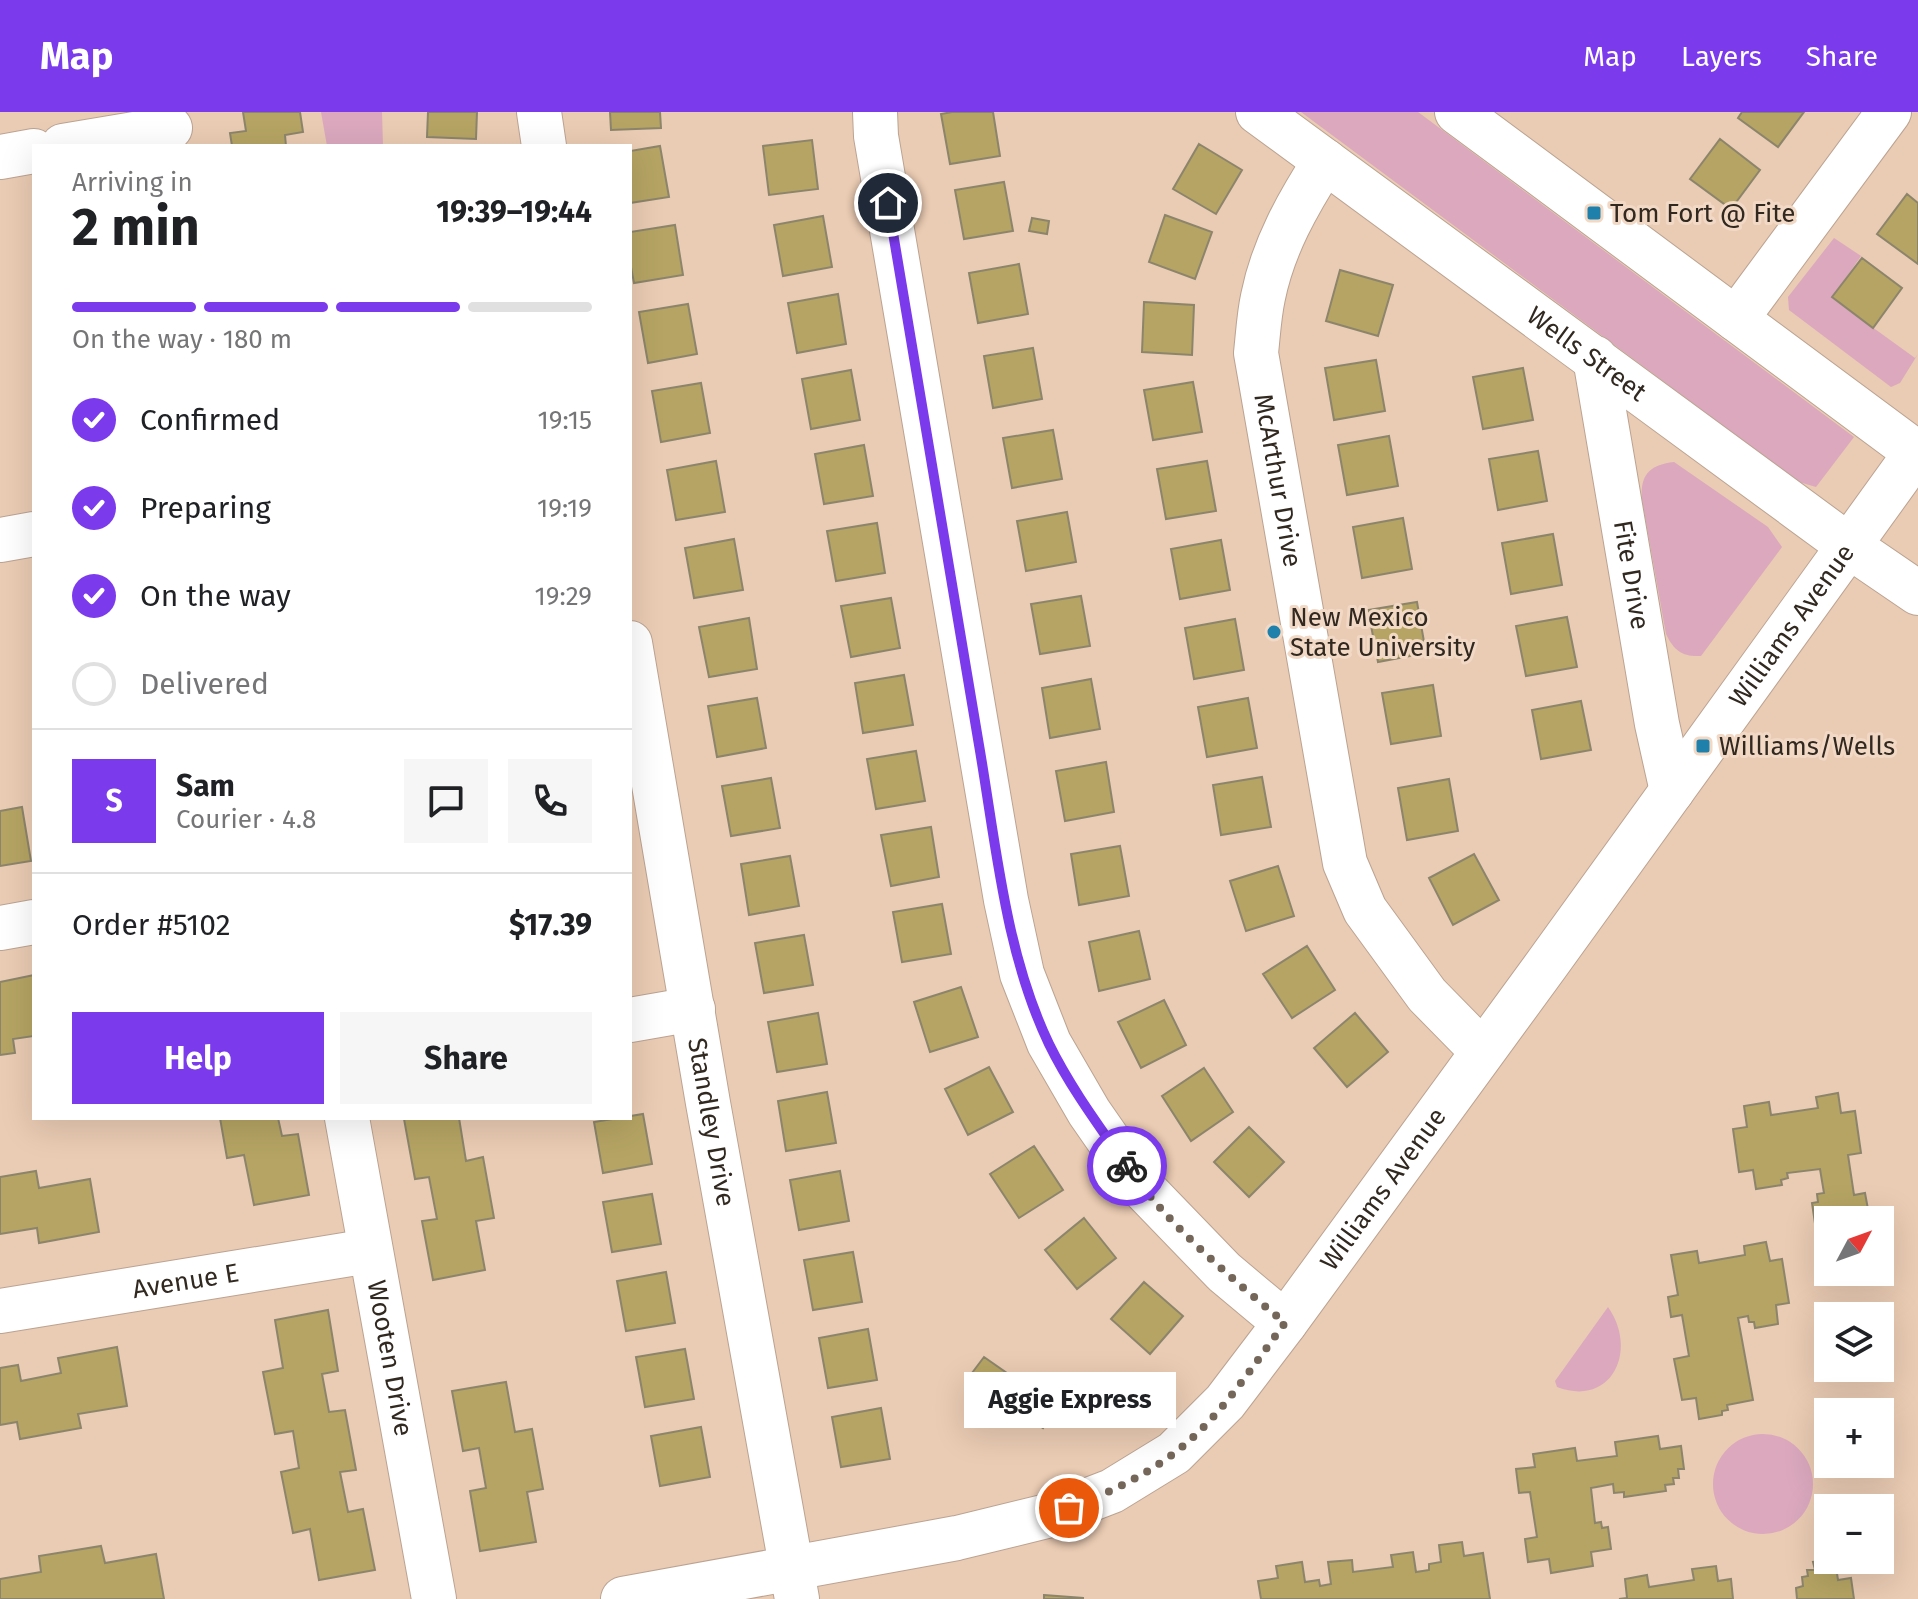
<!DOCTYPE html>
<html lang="en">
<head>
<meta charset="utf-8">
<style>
  :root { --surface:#fff; --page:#f6f6f6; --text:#202124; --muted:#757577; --line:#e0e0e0; --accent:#7c3aed }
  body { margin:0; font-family:"Fira Sans",sans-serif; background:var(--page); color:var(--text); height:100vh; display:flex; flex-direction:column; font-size:30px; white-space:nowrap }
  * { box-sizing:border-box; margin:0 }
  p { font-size:26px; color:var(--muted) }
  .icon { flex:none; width:44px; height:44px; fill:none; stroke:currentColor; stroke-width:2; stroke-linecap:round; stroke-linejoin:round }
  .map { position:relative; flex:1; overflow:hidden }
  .side { position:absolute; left:32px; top:32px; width:600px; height:976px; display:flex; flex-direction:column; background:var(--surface); border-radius:0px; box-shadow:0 8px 32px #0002 }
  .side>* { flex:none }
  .needle { width:52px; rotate:49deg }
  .tools { position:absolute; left:1814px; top:1094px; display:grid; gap:16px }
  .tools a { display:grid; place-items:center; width:80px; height:80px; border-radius:0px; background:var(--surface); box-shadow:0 8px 32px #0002; font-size:40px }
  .pin { position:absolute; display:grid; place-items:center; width:68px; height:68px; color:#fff; margin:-34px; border:4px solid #fff; border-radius:50%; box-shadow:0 2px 8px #0007 }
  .courier { position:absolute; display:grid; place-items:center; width:80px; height:80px; margin:-40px; border:6px solid #7c3aed; border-radius:50%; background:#fff; color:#222; box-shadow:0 2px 10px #0007 }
  .bubble { position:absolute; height:56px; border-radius:0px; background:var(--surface); box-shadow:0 8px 32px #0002; font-size:26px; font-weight:700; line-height:56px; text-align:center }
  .overview em { font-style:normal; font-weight:700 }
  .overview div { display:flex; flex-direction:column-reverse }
  .overview { display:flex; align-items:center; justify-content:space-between; height:136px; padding:0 40px }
  h1 { font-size:52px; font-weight:700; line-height:60px }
  .bar { display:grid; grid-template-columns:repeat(4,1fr); gap:12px 8px; align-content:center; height:96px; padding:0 40px }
  .bar i { height:10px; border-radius:6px; background:var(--line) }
  .bar .current { background:var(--accent) }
  .bar p { grid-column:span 4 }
  .line { display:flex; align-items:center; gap:20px; padding:0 40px; border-top:2px solid var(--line) }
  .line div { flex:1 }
  .round { display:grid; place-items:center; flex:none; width:84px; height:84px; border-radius:0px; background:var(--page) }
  ol { padding:0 40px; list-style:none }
  li { display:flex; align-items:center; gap:24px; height:88px }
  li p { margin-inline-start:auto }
  li .icon { padding:8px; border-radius:50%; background:var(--accent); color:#fff; stroke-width:4 }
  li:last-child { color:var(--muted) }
  li i { width:44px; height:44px; border:4px solid var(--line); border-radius:50% }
  .cta { display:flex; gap:16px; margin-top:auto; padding:16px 40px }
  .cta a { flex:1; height:92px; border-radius:0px; background:var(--accent); color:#fff; font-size:32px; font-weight:700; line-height:92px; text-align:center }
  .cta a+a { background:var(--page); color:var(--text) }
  header { display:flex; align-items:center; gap:48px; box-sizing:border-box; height:112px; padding:0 40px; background:var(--accent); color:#fff }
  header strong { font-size:38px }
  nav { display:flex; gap:44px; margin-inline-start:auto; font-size:28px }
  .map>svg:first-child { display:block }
</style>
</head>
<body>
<header>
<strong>Map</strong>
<nav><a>Map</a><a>Layers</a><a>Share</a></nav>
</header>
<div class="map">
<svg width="1918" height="1487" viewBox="0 0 1918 1487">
  <rect width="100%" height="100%" fill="#f2d9c6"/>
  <path fill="#eacbb3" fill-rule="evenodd" d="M0 0H1918V1487H0ZM34 34H630V1006H34ZM1828 1108H1880V1160H1828ZM1828 1204H1880V1256H1828ZM1828 1300H1880V1352H1828ZM1828 1396H1880V1448H1828Z"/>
  <path fill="#dba8be" d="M321 0H382L383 34H327Z
    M1301 0H1418L1854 325 1816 375 1799 370Z
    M1834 126 1861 144 1832 186 1915 246 1918 242 1900 271 1891 275 1789 198 1788 185Z
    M1674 350 1768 415 1782 435 1701 544C1683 545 1674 539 1666 522L1642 388C1640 363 1649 353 1674 350Z
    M1608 1195C1638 1237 1613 1296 1557 1275L1555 1269Z
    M1713 1372a50 50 0 1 1 100 0a50 50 0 1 1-100 0Z"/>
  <path fill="#b5a463" stroke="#8c856c" stroke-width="2" d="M243 0H300L303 20 285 23 286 34H232L230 21 246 19Z
    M428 0H477L476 27 427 25Z
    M610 0H660L661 16 611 18Z
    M952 0H993L1000 44 950 52 941 2Z
    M1742 0H1804L1778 35 1738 6Z
    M1720 27 1760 58 1731 97 1690 67Z
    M812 28 818 77 769 83 763 34Z
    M1199 32 1242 58 1216 102 1173 77Z
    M660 34 669 85 630 91V39Z
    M1004 70 1013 119 964 127 955 78Z
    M1907 82 1918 91V152L1877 122Z
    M1165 103 1212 120 1195 167 1149 150Z
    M823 104 832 155 783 164 774 113Z
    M1032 106 1049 109 1047 122 1029 119Z
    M675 113 683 163 634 171 630 150V120Z
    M1862 146 1902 176 1873 216 1832 185Z
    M1019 152 1028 202 978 211 969 161Z
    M1340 158 1393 173 1378 224 1326 209Z
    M838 182 846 232 797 241 788 191Z
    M1144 190 1194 193 1192 243 1142 240Z
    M688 192 697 242 648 251 639 200Z
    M1033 236 1042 287 993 296 984 244Z
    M1376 248 1385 299 1334 308 1325 256Z
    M1523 256 1533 308 1483 317 1473 265Z
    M851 258 860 308 811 317 802 267Z
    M1193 270 1202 320 1153 328 1144 278Z
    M701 271 710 321 661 330 652 279Z
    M1053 318 1062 367 1012 376 1003 326Z
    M1389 324 1398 374 1347 383 1338 333Z
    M864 333 873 384 824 392 815 342Z
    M1538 339 1547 389 1498 398 1489 347Z
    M716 349 725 400 676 408 667 358Z
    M1207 349 1216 399 1166 407 1157 357Z
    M1067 400 1076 450 1026 459 1017 409Z
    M1403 406 1412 457 1362 466 1353 415Z
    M877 411 885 461 836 469 827 419Z
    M1553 422 1562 473 1511 482 1502 431Z
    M734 427 743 478 694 486 685 436Z
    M1221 428 1230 478 1180 487 1171 437Z
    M1081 484 1090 534 1040 542 1031 492Z
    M891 486 900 536 851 545 841 494Z
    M1417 490 1426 541 1378 550 1368 498Z
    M1567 505 1577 555 1526 564 1516 514Z
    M749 506 757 557 709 565 699 515Z
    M1235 507 1244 558 1194 567 1185 516Z
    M904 563 913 613 863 621 855 571Z
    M1091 567 1100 617 1050 626 1042 576Z
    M1433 573 1441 624 1391 632 1382 581Z
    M757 586 766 636 717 645 708 594Z
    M1248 586 1257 636 1207 645 1198 595Z
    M1581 589 1591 638 1541 647 1532 598Z
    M916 639 925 689 876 697 867 647Z
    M1106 650 1114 700 1065 709 1056 659Z
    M1262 665 1271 715 1221 723 1213 673Z
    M771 666 780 716 731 724 722 674Z
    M1449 667 1458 719 1407 728 1398 676Z
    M22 695 31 749 0 754V699Z
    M931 715 939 765 891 774 881 723Z
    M1120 734 1129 784 1079 793 1071 742Z
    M1474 742 1499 788 1453 813 1429 766Z
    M790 744 799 794 749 803 741 752Z
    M1278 754 1294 804 1246 819 1230 769Z
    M942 792 951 842 902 850 893 800Z
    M1139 819 1150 867 1099 879 1089 830Z
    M804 823 813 873 764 881 755 831Z
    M1307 834 1335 878 1292 906 1263 862Z
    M34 863V924L13 927 15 941 0 943V870Z
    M961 875 978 925 930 940 914 890Z
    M1164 888 1186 933 1141 956 1118 910Z
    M818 901 827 952 777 960 768 910Z
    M1355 901 1388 940 1347 975 1314 936Z
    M989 955 1013 1000 968 1023 945 977Z
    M1204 956 1233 1000 1191 1029 1162 984Z
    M827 980 836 1031 786 1039 778 989Z
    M1838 981 1841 1001 1855 999 1861 1041 1848 1043 1854 1083 1865 1081 1870 1108H1828V1138L1825 1139 1824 1131 1818 1132 1812 1091 1818 1090 1817 1082 1824 1081 1820 1057 1787 1061 1788 1066 1781 1068 1782 1073 1756 1077 1753 1058 1739 1060 1733 1017 1747 1015 1744 994 1769 990 1771 1003 1818 996 1816 985Z
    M643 1002 652 1052 603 1061 594 1010Z
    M220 1006H278L282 1024 298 1022 309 1083 254 1093 244 1043 227 1046Z
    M459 1006 466 1049 483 1045 494 1106 476 1109 485 1158 433 1168 422 1109 437 1107 429 1065 415 1067 404 1007Z
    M1249 1015 1284 1050 1249 1085 1214 1050Z
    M1034 1034 1063 1078 1019 1106 990 1062Z
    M36 1059 39 1076 90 1067 99 1120 39 1131 37 1116 0 1122V1065Z
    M840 1059 849 1109 799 1118 790 1068Z
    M652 1082 661 1132 612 1140 603 1090Z
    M1084 1106 1116 1146 1077 1177 1045 1138Z
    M1766 1130 1770 1149 1782 1147 1789 1191 1776 1193 1778 1212 1755 1216 1754 1210H1749L1748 1204 1738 1206 1753 1288 1727 1293 1728 1298 1722 1299V1303L1699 1307 1696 1286 1682 1288 1674 1247 1689 1244 1682 1203 1671 1205 1668 1185 1678 1183 1671 1143 1697 1139 1699 1151 1745 1143 1744 1134Z
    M853 1140 862 1190 813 1198 804 1148Z
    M666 1160 675 1211 626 1219 617 1169Z
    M1144 1170 1183 1204 1150 1242 1111 1207Z
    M328 1198 338 1259 322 1262 329 1300 345 1298 356 1358 340 1360 348 1400 363 1397 375 1458 319 1468 310 1417 293 1421 281 1360 299 1356 293 1319 275 1322 263 1260 283 1256 275 1208Z
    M868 1217 877 1268 828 1276 819 1226Z
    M117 1235 127 1294 78 1302 81 1316 20 1327 17 1310 0 1313V1256L18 1253 21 1269 61 1261 58 1246Z
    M685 1237 694 1287 645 1295 636 1245Z
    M984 1245 1057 1296 1043 1316 969 1265Z
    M506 1270 515 1320 532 1317 543 1377 527 1380 536 1430 480 1439 470 1379 486 1376 479 1336 463 1339 452 1279Z
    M881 1296 890 1347 841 1355 832 1305Z
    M701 1315 710 1365 660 1374 651 1324Z
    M1658 1324 1660 1337 1681 1334 1684 1357H1678L1679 1366H1673L1674 1372 1665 1373 1666 1379 1624 1385V1380L1614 1381 1613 1372 1591 1376 1595 1411 1601 1410 1602 1416 1608 1415 1611 1437 1591 1440 1593 1454 1551 1461 1549 1447 1528 1450 1525 1427 1537 1425 1530 1380 1519 1381 1516 1357 1535 1355 1533 1342 1575 1336 1577 1349 1617 1344 1615 1330Z
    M1462 1430 1464 1444 1483 1441 1490 1487H1261L1258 1469 1278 1466 1276 1454 1302 1450 1305 1470 1319 1468 1320 1474 1331 1472 1328 1450 1352 1448 1353 1460 1393 1455 1391 1443 1413 1440 1416 1460 1429 1458V1452L1441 1450 1439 1433Z
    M101 1434 105 1451 156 1442 164 1487H0V1467L41 1460 39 1444Z
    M1835 1448 1838 1468 1851 1466 1854 1487H1797L1796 1476 1803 1474 1802 1465 1808 1464 1807 1458H1815L1813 1450Z
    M1716 1454 1718 1469 1731 1467 1733 1487H1619L1627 1486 1625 1467 1647 1463 1649 1475 1694 1468 1692 1457Z
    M1044 1483 1083 1486V1487H1044Z"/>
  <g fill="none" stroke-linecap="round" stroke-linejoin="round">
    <g stroke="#bba391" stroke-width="46">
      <g id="minor">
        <path d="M539 0 544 34"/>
        <path d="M875 0 876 24 1006 788 1022 862 1049 931 1089 1000 1139 1072 1224 1160 1285 1211"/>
        <path id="s1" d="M1258 0 1849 434 1918 481"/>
        <path d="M1457 0 1918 342"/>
        <path d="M63 34 170 16"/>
        <path d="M0 45 34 39"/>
        <path id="s2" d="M1325 49C1298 91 1273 135 1263 185 1259 203 1258 223 1256 241L1345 751 1365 798 1427 883 1482 939"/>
        <path d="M1736 207 1889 0"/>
        <path id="s3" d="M1595 246 1657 612 1672 679"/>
        <path d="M0 428 34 422"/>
        <path id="s4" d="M630 531 708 991 797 1487"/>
        <path d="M0 816 34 810"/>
        <path d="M630 908 693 897"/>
        <path id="s5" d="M347 1006 434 1487"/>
        <path id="s6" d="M0 1199 369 1139"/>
        <path id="s7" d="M623 1487 957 1426 1047 1404 1112 1379 1174 1341 1225 1290 1285 1211 1547 852 1918 338"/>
      </g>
    </g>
    <use href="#minor" stroke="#fff" stroke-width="44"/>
  </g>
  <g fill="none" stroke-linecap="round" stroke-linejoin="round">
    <path stroke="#75665a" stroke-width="8" stroke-dasharray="0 14.4" d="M1069 1396C1106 1382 1141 1366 1173 1342 1219 1308 1251 1256 1285 1211 1230 1165 1167 1112 1127 1054"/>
    <path stroke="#7c3aed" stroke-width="10" d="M888 91C918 271 947 452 979 633 996 732 1005 840 1049 932 1070 975 1099 1014 1127 1054"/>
  </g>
  <g fill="#1f80ac" stroke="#f2d9c6" stroke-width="3">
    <rect x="1586" y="93" width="16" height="16" rx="4"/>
    <circle cx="1274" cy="520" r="8"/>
    <rect x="1695" y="626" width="16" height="16" rx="4"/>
  </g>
  <g text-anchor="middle" stroke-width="6" stroke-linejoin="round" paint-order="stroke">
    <g font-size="26" fill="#312820" stroke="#f2d9c6" text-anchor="start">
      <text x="1610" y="110">Tom Fort @ Fite</text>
      <text x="1290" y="514">New Mexico<tspan x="1290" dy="30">State University</tspan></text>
      <text x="1719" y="643">Williams/Wells</text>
    </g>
    <g font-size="26" fill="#312820" stroke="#f2d9c6">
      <text dy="9" stroke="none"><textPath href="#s1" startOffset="408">Wells Street</textPath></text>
      <text dy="9" stroke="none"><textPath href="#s2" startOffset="336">McArthur Drive</textPath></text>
      <text dy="9" stroke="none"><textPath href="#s3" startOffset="220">Fite Drive</textPath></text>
      <text dy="9" stroke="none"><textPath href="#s7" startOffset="1608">Williams Avenue</textPath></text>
      <text dy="9" stroke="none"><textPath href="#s4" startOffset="486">Standley Drive</textPath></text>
      <text dy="9" stroke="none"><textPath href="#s7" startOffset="912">Williams Avenue</textPath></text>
      <text dy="9" stroke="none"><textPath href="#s6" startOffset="188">Avenue E</textPath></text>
      <text dy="9" stroke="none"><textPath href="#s5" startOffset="244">Wooten Drive</textPath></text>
    </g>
  </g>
</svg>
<div class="tools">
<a><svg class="needle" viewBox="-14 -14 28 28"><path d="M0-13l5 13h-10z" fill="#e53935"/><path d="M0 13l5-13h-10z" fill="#757577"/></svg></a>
<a><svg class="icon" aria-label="layers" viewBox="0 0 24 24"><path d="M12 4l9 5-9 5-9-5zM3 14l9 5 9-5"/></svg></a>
<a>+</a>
<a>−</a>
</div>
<div class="pin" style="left:1069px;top:1396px;background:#ea580c"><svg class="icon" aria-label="bag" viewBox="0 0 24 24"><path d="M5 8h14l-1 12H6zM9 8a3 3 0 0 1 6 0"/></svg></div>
<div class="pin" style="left:888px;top:91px;background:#1f2937"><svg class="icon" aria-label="home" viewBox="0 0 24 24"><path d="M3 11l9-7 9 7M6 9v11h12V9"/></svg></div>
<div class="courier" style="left:1127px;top:1054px"><svg class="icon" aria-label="bike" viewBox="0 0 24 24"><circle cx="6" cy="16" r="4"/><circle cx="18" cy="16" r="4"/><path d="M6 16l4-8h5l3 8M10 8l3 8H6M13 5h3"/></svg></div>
<div class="bubble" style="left:964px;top:1260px;width:212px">Aggie Express</div>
<section class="side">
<div class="overview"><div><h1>2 min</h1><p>Arriving in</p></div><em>19:39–19:44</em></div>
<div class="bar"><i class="current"></i><i class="current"></i><i class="current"></i><i></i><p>On the way · 180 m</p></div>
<ol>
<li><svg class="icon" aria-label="check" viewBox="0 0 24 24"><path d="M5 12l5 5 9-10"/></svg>Confirmed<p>19:15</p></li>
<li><svg class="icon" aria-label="check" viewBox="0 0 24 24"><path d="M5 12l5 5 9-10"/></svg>Preparing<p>19:19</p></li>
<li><svg class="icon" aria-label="check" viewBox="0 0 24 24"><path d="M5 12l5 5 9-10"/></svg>On the way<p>19:29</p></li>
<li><i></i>Delivered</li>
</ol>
<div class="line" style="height:144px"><b class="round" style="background:var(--accent);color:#fff">S</b><div><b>Sam</b><p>Courier · 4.8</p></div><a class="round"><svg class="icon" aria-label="chat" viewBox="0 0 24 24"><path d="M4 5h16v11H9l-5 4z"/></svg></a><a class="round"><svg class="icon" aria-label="phone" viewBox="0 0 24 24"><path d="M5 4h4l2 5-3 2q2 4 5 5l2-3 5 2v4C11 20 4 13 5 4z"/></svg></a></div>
<div class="line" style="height:104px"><div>Order #5102</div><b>$17.39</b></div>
<div class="cta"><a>Help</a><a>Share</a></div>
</section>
</div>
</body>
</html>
